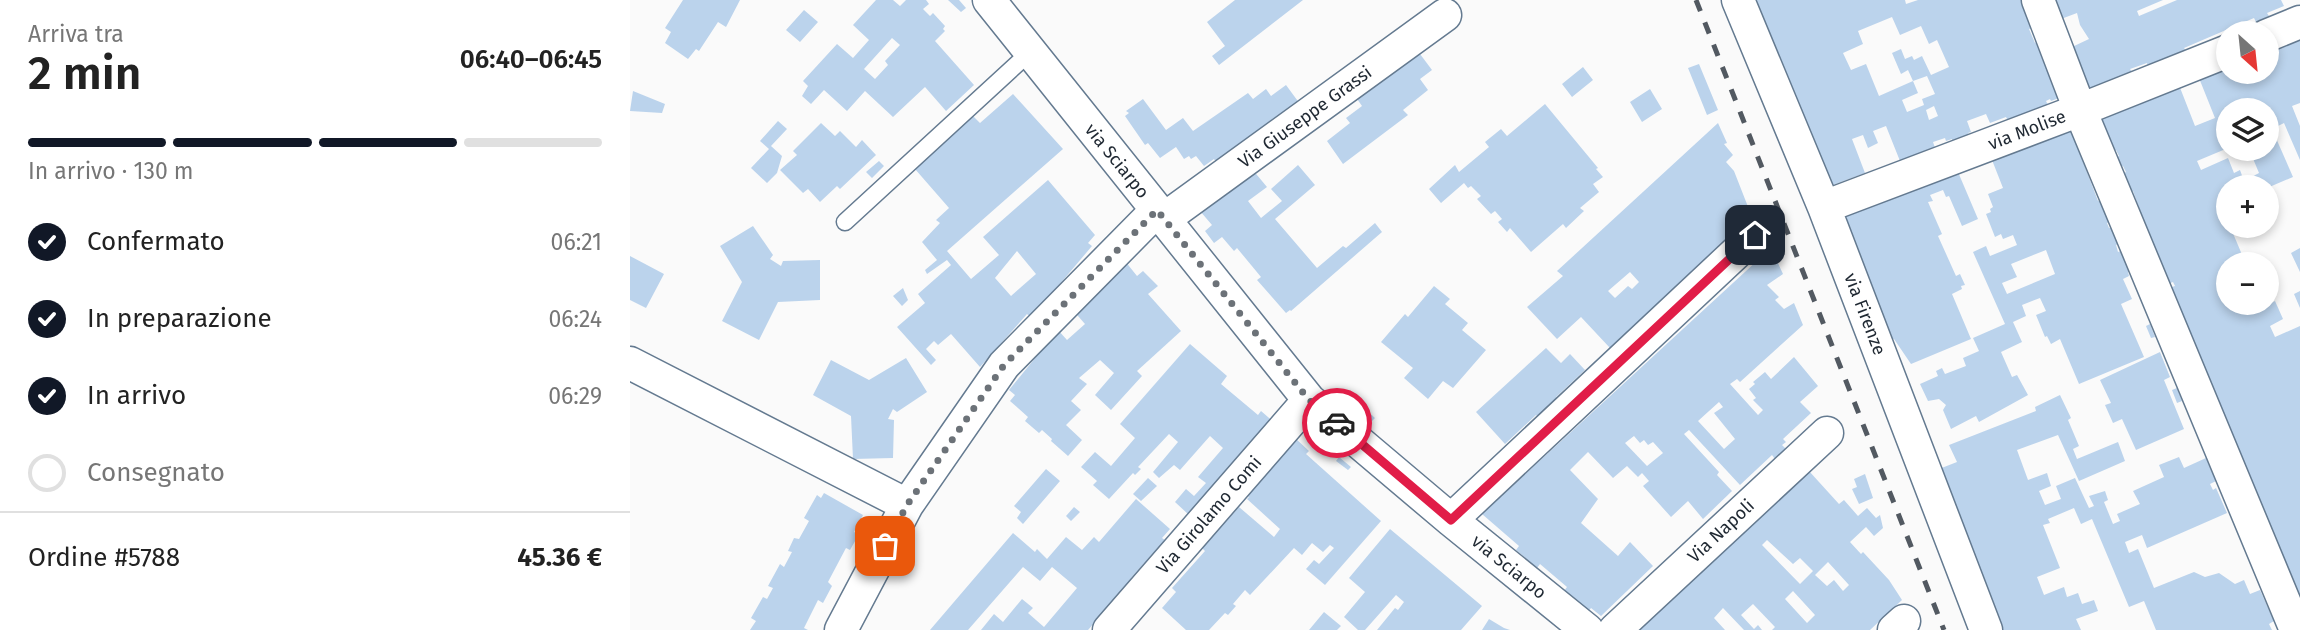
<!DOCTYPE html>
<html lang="it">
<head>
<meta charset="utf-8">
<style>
  :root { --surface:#fff; --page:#f2f2f2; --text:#222; --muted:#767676; --line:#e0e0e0; --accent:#111827 }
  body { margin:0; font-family:"Fira Sans",sans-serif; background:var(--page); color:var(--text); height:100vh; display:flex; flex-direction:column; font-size:26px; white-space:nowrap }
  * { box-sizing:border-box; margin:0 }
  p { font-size:23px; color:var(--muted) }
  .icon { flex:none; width:38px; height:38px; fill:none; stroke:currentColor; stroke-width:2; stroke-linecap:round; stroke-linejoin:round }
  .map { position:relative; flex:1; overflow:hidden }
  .side { display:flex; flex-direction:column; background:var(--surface); width:630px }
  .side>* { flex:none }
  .needle { width:46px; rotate:153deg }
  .buttons { position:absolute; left:1586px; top:21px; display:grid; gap:14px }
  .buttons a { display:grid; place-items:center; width:63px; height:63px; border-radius:50%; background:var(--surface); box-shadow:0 4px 10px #0003; font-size:35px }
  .pin { position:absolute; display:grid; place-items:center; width:60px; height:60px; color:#fff; margin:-30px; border-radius:14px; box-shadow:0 4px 10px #0006 }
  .courier { position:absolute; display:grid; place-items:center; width:70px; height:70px; margin:-35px; border:5px solid #e11d48; border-radius:50%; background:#fff; color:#222; box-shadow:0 2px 9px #0007 }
  .head em { font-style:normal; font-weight:600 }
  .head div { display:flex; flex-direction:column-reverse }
  .head { display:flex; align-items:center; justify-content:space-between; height:119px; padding:0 28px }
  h1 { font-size:46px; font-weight:600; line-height:52px }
  .bar { display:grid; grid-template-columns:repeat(4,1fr); gap:10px 7px; align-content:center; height:84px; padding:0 28px }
  .bar i { height:9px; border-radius:5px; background:var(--line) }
  .bar .selected { background:var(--accent) }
  .bar p { grid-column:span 4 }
  .line { display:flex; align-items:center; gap:18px; padding:0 28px; border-top:2px solid var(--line) }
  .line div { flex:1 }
  ol { padding:0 28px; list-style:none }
  li { display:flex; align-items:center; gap:21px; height:77px }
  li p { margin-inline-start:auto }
  li .icon { padding:7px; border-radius:50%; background:var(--accent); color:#fff; stroke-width:4 }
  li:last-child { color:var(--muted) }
  li i { width:38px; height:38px; border:4px solid var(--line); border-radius:50% }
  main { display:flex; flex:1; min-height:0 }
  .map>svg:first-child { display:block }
</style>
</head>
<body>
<main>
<section class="side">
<div class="head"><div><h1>2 min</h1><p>Arriva tra</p></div><em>06:40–06:45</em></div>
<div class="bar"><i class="selected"></i><i class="selected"></i><i class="selected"></i><i></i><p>In arrivo · 130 m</p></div>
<ol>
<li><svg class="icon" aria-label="check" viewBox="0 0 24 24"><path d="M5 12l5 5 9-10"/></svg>Confermato<p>06:21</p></li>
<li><svg class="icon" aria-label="check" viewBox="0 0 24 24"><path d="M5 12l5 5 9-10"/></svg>In preparazione<p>06:24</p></li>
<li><svg class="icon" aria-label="check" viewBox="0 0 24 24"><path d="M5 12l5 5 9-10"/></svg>In arrivo<p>06:29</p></li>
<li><i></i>Consegnato</li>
</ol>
<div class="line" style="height:91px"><div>Ordine #5788</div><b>45.36 €</b></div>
</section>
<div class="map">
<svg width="1670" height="630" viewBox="0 0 1670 630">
  <rect width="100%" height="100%" fill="#fafafa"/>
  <path fill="#bbd3ec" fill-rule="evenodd" d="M53 0H110L96 27 88 22 69 51 66 49 58 59 35 43 41 32 35 28Z
    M246 0H263L270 6 276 0H296L299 4 293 9 300 16 303 13 315 26 313 29 315 31 305 41 344 85 316 111 295 87 263 117 235 91 217 111 194 90 181 104 172 96 178 86 173 81 207 44 223 58 239 40 223 25ZM262 38 270 45 255 61 258 65 245 79 234 69Z
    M318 0H329L336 8 331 12Z
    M605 0H673L589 65 582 56 595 46 577 22Z
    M1126 0H1275L1276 4 1288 0H1392L1403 28 1399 29 1405 43 1409 41 1415 54 1411 56 1415 65 1419 63 1423 73 1419 75 1429 98 1421 101 1420 99 1416 101 1418 105 1378 121 1376 117 1360 123 1356 114 1337 121 1341 132 1338 133 1339 136 1322 143V139L1316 141 1315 138 1303 142 1305 148 1270 161 1256 126 1243 131 1248 143 1238 148 1233 135 1222 139 1235 173 1200 186ZM1262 17 1270 35 1291 26 1299 44 1307 40 1319 67 1301 75 1292 56 1284 60 1282 56 1275 59 1271 49 1262 53 1271 74 1278 70 1283 81 1297 76 1305 94 1292 99 1294 105 1277 112 1272 100 1288 93 1283 81 1249 96 1236 64 1221 70 1213 53 1233 44 1228 31ZM1304 106 1308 116 1299 120 1296 110Z
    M1418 0H1533L1507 11 1509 16 1547 0H1651L1654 6 1637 13 1639 16 1626 22 1624 18 1554 48 1556 51 1518 67 1517 63 1500 69 1503 73 1457 92 1442 57 1446 55 1442 47 1459 39 1450 25 1447 13 1431 19Z
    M174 10 188 22 170 42 156 30Z
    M1670 37V103L1662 106 1670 126V160L1654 123 1642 129 1663 177 1637 188 1636 184 1629 187H1598V226H1611L1602 231 1616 264H1598V303H1633L1634 306 1645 301 1653 319 1640 326 1645 337 1670 326V613L1550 309 1547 310 1539 288 1545 286 1543 282 1537 284 1503 191 1497 193 1490 175 1496 172 1493 166 1488 168 1484 159 1489 156 1486 150 1481 152 1465 114 1547 80 1565 126 1585 118 1569 78 1598 60V72H1636V51ZM1598 110H1636V149H1619L1629 173 1614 181 1610 170 1604 173 1598 158 1571 170 1567 161 1598 148Z
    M787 50 802 70 790 79 798 90 773 110 778 115 713 164 697 141 720 123 716 118 732 106 725 96Z
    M1069 64 1088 110 1077 115 1058 68Z
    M953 67 963 80 942 97 932 84Z
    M656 85 670 104 589 166 584 159 574 166 566 156 561 159 559 156 554 159 546 147 530 158 518 143 515 145 495 116 499 113 496 111 513 99 536 130 553 118 563 131 618 93 623 99 636 89 641 96Z
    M1020 89 1032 109 1012 122 1000 102Z
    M3 91 35 104 32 113 0 111Z
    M383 94 433 149 317 251 341 279 369 255 353 237 418 180 465 235 458 243 462 246 401 318 397 314 350 367 321 334 308 345 304 341 296 349 306 360 301 365 267 327 295 303 288 294 321 265 317 260 297 274 295 270 307 260 292 242 310 223 306 220 319 208 285 169 343 116 350 123ZM387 251 406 274 381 296 365 278Z
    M915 104 968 168 966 169 973 177 963 184 969 192 950 208 954 211 936 228 933 224 901 252 880 228 877 232 868 222 872 219 865 211 861 214 847 199 851 196 841 186 838 188 834 183 811 203 799 189 825 165 829 172 859 147 855 142 871 129 877 136Z
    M148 121 157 129 141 146 152 156 147 173 137 183 121 168 139 149 130 141Z
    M191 123 205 136 210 131 226 147 232 140 246 155 210 189 207 186 190 202 178 189 173 193 150 170 167 155 163 151Z
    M1088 123 1097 143 1094 144 1103 155 1096 162 1104 171 1122 217 1038 294 1042 297 1014 323 1010 320 995 334 998 338 986 350 982 346 980 348 951 317 927 339 897 307 933 276 927 271ZM1000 272 1009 282 1002 289 998 286 985 298 978 291Z
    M1441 130 1468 201 1473 199 1482 221 1477 223 1479 228 1484 226 1491 243 1486 245 1488 252 1493 250 1502 271 1498 272 1499 276 1493 279 1502 299 1491 304 1514 357 1449 384 1430 339 1421 344 1417 336 1415 337 1406 315 1416 311 1410 298 1392 305 1396 316 1383 322 1392 342 1371 352 1382 377 1387 375 1398 395 1349 422 1346 416 1321 429 1313 410 1316 405 1309 399 1298 401 1290 384 1308 376 1306 371 1312 368 1315 374 1336 366 1333 358 1349 351 1343 338 1375 324 1343 252 1356 246 1360 256 1387 245 1383 235 1373 239 1371 234 1365 237 1356 214 1361 212 1360 209 1363 207 1358 194 1373 188 1362 160ZM1416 250 1425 274 1377 294 1372 283 1387 277 1381 264Z
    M249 161 254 166 242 178 236 172Z
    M668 165 685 185 645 219 687 268 713 246 716 248 745 223 752 232 661 311 660 310 656 313 627 280 631 277 607 248 604 251 592 237 584 243 575 231 582 225 570 211 622 169 637 187 618 201 631 218 652 201 641 189Z
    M1328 172 1348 219 1332 226 1319 196 1316 197 1313 190 1300 195 1303 201 1298 202 1312 234 1308 236 1326 276 1330 274 1335 285 1331 286 1332 289 1322 294 1341 339 1281 364 1264 339H1261L1209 215 1241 202 1242 206 1252 202 1250 199 1268 192 1270 195Z
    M123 226 143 255 140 259 151 266 153 261 190 260V300L148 302 129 340 92 321 112 282 90 246Z
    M1141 248 1153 274 1137 285 1149 297 1145 300 1154 309 1164 303 1173 325 1110 382 1107 379 1100 384 1128 415 1133 410 1123 400 1126 398 1119 389 1125 384 1123 382 1135 372 1141 379 1164 357 1188 386 1170 402 1181 413 1153 439 1156 442 1152 445 1156 449 1145 459 1142 455 1110 485 1059 430 1054 434 1089 472 1087 475 1102 491 1073 519 1058 501 1041 517 1013 486 1019 481 1012 473 1008 477 997 466 983 478 958 452 940 470 968 499 951 523 988 556 1000 542 1023 566 971 616 961 608 958 612 934 591 937 587 910 564 907 568 886 550 889 546 852 514ZM1089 402 1093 407 1084 413 1105 439 1094 449 1068 421ZM1004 436 1010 443 1014 440 1018 445 1023 442 1033 453 1017 466 995 443Z
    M1670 248V272L1661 253Z
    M0 256 34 274 16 308 0 300Z
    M495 261 507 276 513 271 528 286 518 294 551 331 507 371 512 376 481 410 465 395 484 373 470 360 449 378 457 384 441 401 451 410 436 425 452 440 438 456 421 441 422 439 412 430 409 433 395 421 398 417 380 401 385 395 379 390 428 330 437 340 455 324 441 308Z
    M804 286 820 299 815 304 838 323 832 330 856 350 823 388 813 381 798 399 774 378 783 368 751 342 775 314 778 317Z
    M273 288 278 300 272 306 263 296Z
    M1670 291V308L1664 294Z
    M1520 324 1525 337 1521 338 1516 326Z
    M560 344 597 376 591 384 628 415 631 411 646 424 559 515 545 502 556 489 564 496 576 483 568 477 593 448 580 436 550 470 544 465 529 478 523 472 548 442 539 434 508 467 511 469 505 475 503 473 479 499 463 485 467 481 451 467 465 452 481 466 505 438 490 424Z
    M916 348 931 363 940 354 955 370 926 397 930 400 910 418 906 415 875 444 846 412Z
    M1530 352 1540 377 1534 380 1554 429 1506 450 1492 419 1483 423 1475 405 1481 403 1470 380Z
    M276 358 297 392 267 412 263 409 258 419 264 420 263 458 223 459 221 416 183 395 201 360 239 380Z
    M1547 388 1552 401 1547 403 1542 390Z
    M1430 395 1441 418 1438 420 1449 446 1443 449 1447 459 1488 442 1495 461 1449 481 1428 435 1387 450 1398 480 1417 473 1421 486 1409 491 1415 505 1431 499 1426 486 1445 478 1459 508 1464 506 1459 496 1475 491 1478 500 1474 502 1483 524 1490 521 1487 514 1510 504 1503 491 1534 477 1529 465 1549 457 1554 468 1576 458 1586 481 1580 484 1583 490 1586 488 1597 513 1517 548 1512 535 1495 542 1499 553 1508 549 1524 588 1564 572 1575 577 1589 573 1605 584 1614 580 1620 594 1630 590 1644 621 1639 624 1642 630H1526L1514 601 1499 607 1462 519 1451 524 1444 508 1418 519 1420 523 1413 525 1430 568 1407 577 1414 595 1434 587 1437 597 1448 593 1452 604 1464 600 1468 611 1446 619 1451 630H1373L1309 469 1327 462 1319 445 1406 411 1405 407Z
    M731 405 745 418 737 426 724 413Z
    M665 438 679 451 676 454 751 521 695 585 676 569 684 560 689 564 704 548 700 545 693 552 682 543 672 555 664 548 620 595 615 590 603 604 606 606 598 615 595 613 579 630H556L532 608 546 592 542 588 575 551 572 548 609 507 644 537 650 529 617 499 619 497 615 494 641 463 643 466 654 455 651 452Z
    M709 457 721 467 718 470 706 461Z
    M416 469 430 481 393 524 387 518 391 512 384 506Z
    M1179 471 1209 504 1214 500 1228 516 1237 508 1246 518 1250 515 1253 528 1244 536 1236 527 1220 542 1231 554 1233 552 1259 580 1272 600 1240 630H1142L1145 627 1123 604 1111 615 1124 629 1128 625 1132 630H1114L1093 608 1084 618 1095 630H1006L1158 481 1163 487ZM1137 540 1163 564 1170 558 1183 571 1170 584 1132 545ZM1198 562 1219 585 1213 591 1204 580 1197 586 1185 575ZM1163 591 1185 615 1177 623 1155 599Z
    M1235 474 1243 498 1229 504 1222 489 1227 487 1224 479Z
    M518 478 527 486 511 501 503 494Z
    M194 493 233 515 224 532 229 534 220 550 216 548 198 582 202 586 193 603 188 600 174 628 178 630H120L126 621 121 618 133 597 137 599 143 588 138 586 150 564 154 567 162 552 158 551 164 538 169 539 179 521 174 518 187 495 191 498Z
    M506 499 540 529 532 538 535 540 501 578 503 579 458 630H351L364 614 373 622 392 599 403 608 398 613 414 627 447 588 422 567 410 581 393 567 338 630H300L383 533 405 552 407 549 417 559 436 537 452 550 464 537 469 542Z
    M444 507 450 512 441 521 436 516Z
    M760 529 852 606 831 630H747L765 608 768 610 774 602 766 595 735 630H728L714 617 735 592 719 578Z
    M694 612 711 626 707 630H679Z
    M859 619 874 628 880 630H852Z"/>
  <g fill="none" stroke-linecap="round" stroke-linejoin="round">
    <g stroke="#647a90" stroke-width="19">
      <path id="service" d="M215 222 400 52"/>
    </g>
    <g stroke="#647a90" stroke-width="35">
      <path id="minor" d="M359 0 679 400 821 520 957 630
        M1108 0 1194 207 1356 630
        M1408 0 1450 110 1666 630
        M1636 36 1670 22
        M1194 207 1450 110 1598 51
        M534 219 815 15
        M0 363 277 505
        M821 520 1125 235
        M211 630 277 505 374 365 527 210
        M479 630 679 400
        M985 630 1197 433
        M1264 630 1274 621"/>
    </g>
    <use href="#service" stroke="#fff" stroke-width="16"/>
    <use href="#minor" stroke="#fff" stroke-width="32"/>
    <path stroke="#525961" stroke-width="5" stroke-dasharray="12 12" stroke-linecap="butt" d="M1066 0 1314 630"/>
  </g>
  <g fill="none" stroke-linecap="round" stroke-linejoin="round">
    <path stroke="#6c7278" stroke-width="7" stroke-dasharray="0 12.6" d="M255 546 277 505 374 365 527 210 679 400 707 423"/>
    <path stroke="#e11d48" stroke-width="9" d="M707 423 821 520 1125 235"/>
  </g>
  <g text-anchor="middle" stroke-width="7" stroke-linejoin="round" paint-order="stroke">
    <g font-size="18" fill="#1f2832" stroke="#fff">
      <text transform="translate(675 117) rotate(-36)" y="6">Via Giuseppe Grassi</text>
      <text transform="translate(1397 130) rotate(-21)" y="6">via Molise</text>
      <text transform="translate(487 161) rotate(51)" y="6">via Sciarpo</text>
      <text transform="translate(1235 314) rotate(69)" y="6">via Firenze</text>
      <text transform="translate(579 515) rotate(-49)" y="6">Via Girolamo Comi</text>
      <text transform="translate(1091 531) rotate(-43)" y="6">Via Napoli</text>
      <text transform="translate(879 567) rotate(39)" y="6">via Sciarpo</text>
    </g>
  </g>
</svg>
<div class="buttons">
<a><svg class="needle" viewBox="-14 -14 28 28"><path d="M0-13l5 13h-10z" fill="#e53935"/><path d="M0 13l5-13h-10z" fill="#767676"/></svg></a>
<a><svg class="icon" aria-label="layers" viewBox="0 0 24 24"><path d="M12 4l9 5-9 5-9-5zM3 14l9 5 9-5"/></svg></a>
<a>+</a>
<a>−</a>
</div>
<div class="pin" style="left:255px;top:546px;background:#ea580c"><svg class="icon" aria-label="bag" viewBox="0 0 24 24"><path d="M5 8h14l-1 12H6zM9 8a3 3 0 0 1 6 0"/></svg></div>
<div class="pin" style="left:1125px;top:235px;background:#1f2937"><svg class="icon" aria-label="home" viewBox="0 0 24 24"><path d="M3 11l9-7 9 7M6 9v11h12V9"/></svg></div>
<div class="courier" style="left:707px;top:423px"><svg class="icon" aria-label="car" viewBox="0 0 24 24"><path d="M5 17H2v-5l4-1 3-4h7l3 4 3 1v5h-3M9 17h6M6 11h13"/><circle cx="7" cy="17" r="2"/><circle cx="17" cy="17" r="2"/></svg></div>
</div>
</main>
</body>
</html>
